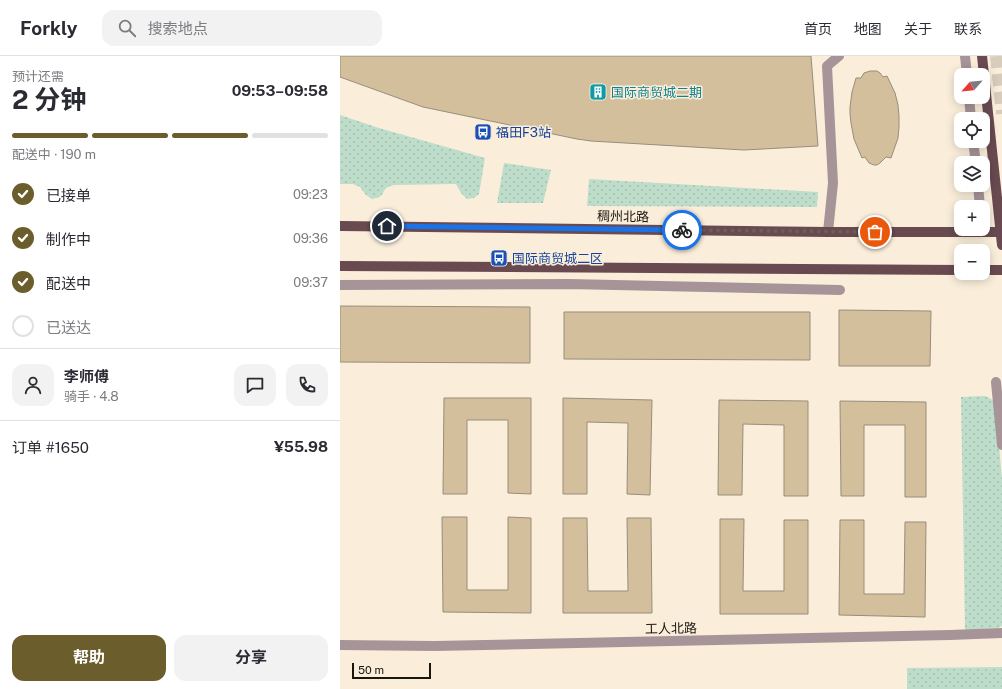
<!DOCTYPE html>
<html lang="zh">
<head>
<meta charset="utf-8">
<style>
  :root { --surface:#fff; --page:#f2f2f3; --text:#2b2b33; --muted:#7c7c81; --line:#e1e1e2; --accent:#6c5e2c }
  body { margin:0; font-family:"Public Sans","Noto Sans SC",sans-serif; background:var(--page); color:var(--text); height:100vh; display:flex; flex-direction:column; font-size:15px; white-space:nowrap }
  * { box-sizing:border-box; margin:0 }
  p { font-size:13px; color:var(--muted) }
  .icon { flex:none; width:22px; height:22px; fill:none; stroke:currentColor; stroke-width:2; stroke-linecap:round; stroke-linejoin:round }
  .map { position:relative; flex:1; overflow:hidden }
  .sheet { display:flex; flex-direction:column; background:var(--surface); width:340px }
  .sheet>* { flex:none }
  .needle { width:26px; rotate:243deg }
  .controls { position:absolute; left:614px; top:12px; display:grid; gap:8px }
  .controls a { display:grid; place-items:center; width:36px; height:36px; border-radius:8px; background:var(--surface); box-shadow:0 2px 10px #0003; font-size:20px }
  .scale { position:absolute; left:12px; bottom:10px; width:79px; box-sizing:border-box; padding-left:4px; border:2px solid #19150f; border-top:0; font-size:11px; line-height:14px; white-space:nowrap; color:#19150f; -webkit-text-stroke:3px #faeedb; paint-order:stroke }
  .pin { position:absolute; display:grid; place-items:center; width:34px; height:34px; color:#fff; margin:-17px; border:2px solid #fff; border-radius:50%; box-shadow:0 1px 4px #0007 }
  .courier { position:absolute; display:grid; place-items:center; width:40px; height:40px; margin:-20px; border:3px solid #1a73e8; border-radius:50%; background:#fff; color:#222; box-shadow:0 1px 5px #0007 }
  .head em { font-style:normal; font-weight:700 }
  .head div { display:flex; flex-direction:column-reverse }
  .head { display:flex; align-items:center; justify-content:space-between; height:68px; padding:0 12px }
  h1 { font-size:26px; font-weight:700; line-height:30px }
  .bar { display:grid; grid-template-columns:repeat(4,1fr); gap:6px 4px; align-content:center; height:48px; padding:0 12px }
  .bar i { height:5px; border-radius:3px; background:var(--line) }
  .bar .selected { background:var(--accent) }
  .bar p { grid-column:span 4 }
  .line { display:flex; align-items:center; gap:10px; padding:0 12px; border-top:1px solid var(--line) }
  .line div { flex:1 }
  .round { display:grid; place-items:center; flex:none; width:42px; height:42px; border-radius:12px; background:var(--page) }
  ol { padding:0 12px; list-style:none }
  li { display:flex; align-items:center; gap:12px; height:44px }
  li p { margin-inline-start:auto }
  li .icon { padding:4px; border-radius:50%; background:var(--accent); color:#fff; stroke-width:4 }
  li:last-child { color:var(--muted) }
  li i { width:22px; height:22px; border:2px solid var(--line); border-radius:50% }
  .primary-button { display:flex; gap:8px; margin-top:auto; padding:8px 12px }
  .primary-button a { flex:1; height:46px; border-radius:12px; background:var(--accent); color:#fff; font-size:16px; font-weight:700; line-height:46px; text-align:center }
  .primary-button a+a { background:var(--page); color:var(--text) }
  header { display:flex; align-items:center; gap:24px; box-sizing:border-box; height:56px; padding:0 20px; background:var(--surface); border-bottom:1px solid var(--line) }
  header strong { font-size:19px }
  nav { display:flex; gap:22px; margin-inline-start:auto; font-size:14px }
  .search { width:280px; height:36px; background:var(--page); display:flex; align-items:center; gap:10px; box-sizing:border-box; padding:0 14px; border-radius:12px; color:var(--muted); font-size:15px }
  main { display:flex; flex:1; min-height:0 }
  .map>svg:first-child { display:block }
</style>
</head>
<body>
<header>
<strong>Forkly</strong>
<div class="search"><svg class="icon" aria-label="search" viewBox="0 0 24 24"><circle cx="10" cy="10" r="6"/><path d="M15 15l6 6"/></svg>搜索地点</div>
<nav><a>首页</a><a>地图</a><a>关于</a><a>联系</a></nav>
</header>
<main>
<section class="sheet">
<div class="head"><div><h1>2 分钟</h1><p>预计还需</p></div><em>09:53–09:58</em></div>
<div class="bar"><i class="selected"></i><i class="selected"></i><i class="selected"></i><i></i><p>配送中 · 190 m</p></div>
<ol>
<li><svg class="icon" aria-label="check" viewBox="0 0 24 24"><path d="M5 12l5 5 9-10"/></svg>已接单<p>09:23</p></li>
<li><svg class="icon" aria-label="check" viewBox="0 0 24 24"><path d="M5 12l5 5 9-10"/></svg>制作中<p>09:36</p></li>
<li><svg class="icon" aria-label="check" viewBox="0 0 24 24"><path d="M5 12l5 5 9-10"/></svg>配送中<p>09:37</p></li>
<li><i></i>已送达</li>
</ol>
<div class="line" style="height:72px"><a class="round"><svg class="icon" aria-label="person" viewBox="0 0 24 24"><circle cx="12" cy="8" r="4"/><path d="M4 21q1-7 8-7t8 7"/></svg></a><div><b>李师傅</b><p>骑手 · 4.8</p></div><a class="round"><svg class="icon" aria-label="chat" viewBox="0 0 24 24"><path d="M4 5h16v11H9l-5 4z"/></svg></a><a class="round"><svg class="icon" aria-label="phone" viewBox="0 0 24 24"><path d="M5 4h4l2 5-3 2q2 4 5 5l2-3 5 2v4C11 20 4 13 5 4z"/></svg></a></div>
<div class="line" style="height:52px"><div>订单 #1650</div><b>¥55.98</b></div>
<div class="primary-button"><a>帮助</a><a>分享</a></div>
</section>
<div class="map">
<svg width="662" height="633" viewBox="0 0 662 633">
  <defs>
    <pattern id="park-dots" width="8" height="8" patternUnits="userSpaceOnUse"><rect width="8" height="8" fill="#beddcb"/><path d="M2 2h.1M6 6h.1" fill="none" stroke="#a3bdad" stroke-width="1.8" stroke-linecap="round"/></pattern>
  </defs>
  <rect width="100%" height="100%" fill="#faeedb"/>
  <path fill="url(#park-dots)" d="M0 59 39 72 145 102 139 138 134 142 127 143 121 137 116 128 55 129C53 129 50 130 48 131 40 136 46 141 32 143L25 138 20 131 13 128H0Z
    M164 107 211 114 203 147H157Z
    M249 123 478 136 477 151 247 150Z
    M644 340 648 341 655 346 662 423V570L658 572 625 574 621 341Z
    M662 611V633H567V612Z"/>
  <path fill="#d4bf9d" stroke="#978d7c" d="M0 0H471L478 90 404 94 251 85 237 83 83 51 0 21Z
    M530 15H537L540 17 543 21 547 20 555 37 558 49 559 60V71L558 82 551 102 546 101 540 107 537 109H534L529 107 525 101 522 102 514 83 511 67 510 58V51L512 36 516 22H521L524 17Z
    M0 250 190 251V307L0 306Z
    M499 254 591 255 590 310H499Z
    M224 256H470V304L224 303Z
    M104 342H191V438L168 437V364H127V438H103Z
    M223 342 312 344 310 439 287 438 288 367 247 366V438H223Z
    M379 344 468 345V440H444V369L403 368 402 439H378Z
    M500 345 586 346V441H565V369H524V440H501Z
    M102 461H127V534H168V461L191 462V557L103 556Z
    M223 462H247L248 535H288L287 462H311L312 557H223Z
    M380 463H404L403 535H444V464H468V558H380Z
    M500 464H524V538H564L565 466H586L585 561 499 559Z"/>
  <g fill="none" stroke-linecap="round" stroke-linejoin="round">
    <path stroke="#d8cdbc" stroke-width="12" stroke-dasharray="12 6" stroke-linecap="butt" d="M656 0 662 58"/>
    <path stroke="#a79498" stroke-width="10" d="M625 0 627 19
      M629 41 631 63
      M633 85 636 107
      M638 129 640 151
      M488 176 493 127 487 10 499 0
      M0 229 229 228 500 234
      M656 326 662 389
      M0 589 95 590 610 579 662 577"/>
    <path stroke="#694a51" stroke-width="10" d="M642 0 662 189
      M0 170 488 176H662
      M0 210 621 214
      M643 214H662"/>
  </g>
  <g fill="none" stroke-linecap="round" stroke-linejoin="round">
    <path stroke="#686156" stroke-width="4" stroke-dasharray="0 7.2" d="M342 174 535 176"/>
    <path stroke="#1a73e8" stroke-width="5" d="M47 170 342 174"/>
  </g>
  <defs>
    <g id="building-square" transform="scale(0.9)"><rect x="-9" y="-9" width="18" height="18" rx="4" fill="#0f9aa8" stroke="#faeedb"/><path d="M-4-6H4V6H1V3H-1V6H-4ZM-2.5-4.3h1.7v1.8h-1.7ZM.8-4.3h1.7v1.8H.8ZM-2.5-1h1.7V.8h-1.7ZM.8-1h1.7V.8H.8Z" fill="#fff"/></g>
    <g id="bus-square" transform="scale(0.9)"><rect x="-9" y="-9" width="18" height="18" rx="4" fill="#1a4fb4" stroke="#faeedb"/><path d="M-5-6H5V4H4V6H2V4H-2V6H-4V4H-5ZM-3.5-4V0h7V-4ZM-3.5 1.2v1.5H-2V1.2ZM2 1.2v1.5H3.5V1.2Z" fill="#fff"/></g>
  </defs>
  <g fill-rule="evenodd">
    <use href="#building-square" x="258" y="36"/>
    <use href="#bus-square" x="143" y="76"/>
    <use href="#bus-square" x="159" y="202"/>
  </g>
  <g text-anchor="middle" stroke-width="3" stroke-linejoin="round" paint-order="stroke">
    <g font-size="13" fill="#0d838f" stroke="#faeedb" text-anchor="start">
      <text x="271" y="41">国际商贸城二期</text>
    </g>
    <g font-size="13" fill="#164399" stroke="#faeedb" text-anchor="start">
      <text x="156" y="81">福田F3站</text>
      <text x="172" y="207">国际商贸城二区</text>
    </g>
    <g font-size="13" fill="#19150f" stroke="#faeedb">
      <text transform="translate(283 160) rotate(1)" y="5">稠州北路</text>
      <text transform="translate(331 572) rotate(-1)" y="5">工人北路</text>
    </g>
  </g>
</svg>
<div class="controls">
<a><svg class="needle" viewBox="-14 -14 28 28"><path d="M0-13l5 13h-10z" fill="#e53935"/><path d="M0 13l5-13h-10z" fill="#7c7c81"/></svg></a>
<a><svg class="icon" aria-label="locate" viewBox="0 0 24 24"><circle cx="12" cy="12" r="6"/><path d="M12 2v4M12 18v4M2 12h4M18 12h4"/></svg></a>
<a><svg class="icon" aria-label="layers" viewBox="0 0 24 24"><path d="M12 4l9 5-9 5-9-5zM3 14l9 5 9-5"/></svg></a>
<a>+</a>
<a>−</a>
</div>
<div class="scale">50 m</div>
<div class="pin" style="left:535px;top:176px;background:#ea580c"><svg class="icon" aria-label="bag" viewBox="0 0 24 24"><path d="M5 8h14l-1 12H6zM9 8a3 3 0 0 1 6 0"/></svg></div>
<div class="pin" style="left:47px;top:170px;background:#1f2937"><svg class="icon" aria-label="home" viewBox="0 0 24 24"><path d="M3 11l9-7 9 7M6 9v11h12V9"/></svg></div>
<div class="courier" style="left:342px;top:174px"><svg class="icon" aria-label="bike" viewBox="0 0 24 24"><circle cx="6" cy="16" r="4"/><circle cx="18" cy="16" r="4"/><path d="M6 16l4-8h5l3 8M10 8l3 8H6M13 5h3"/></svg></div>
</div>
</main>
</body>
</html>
